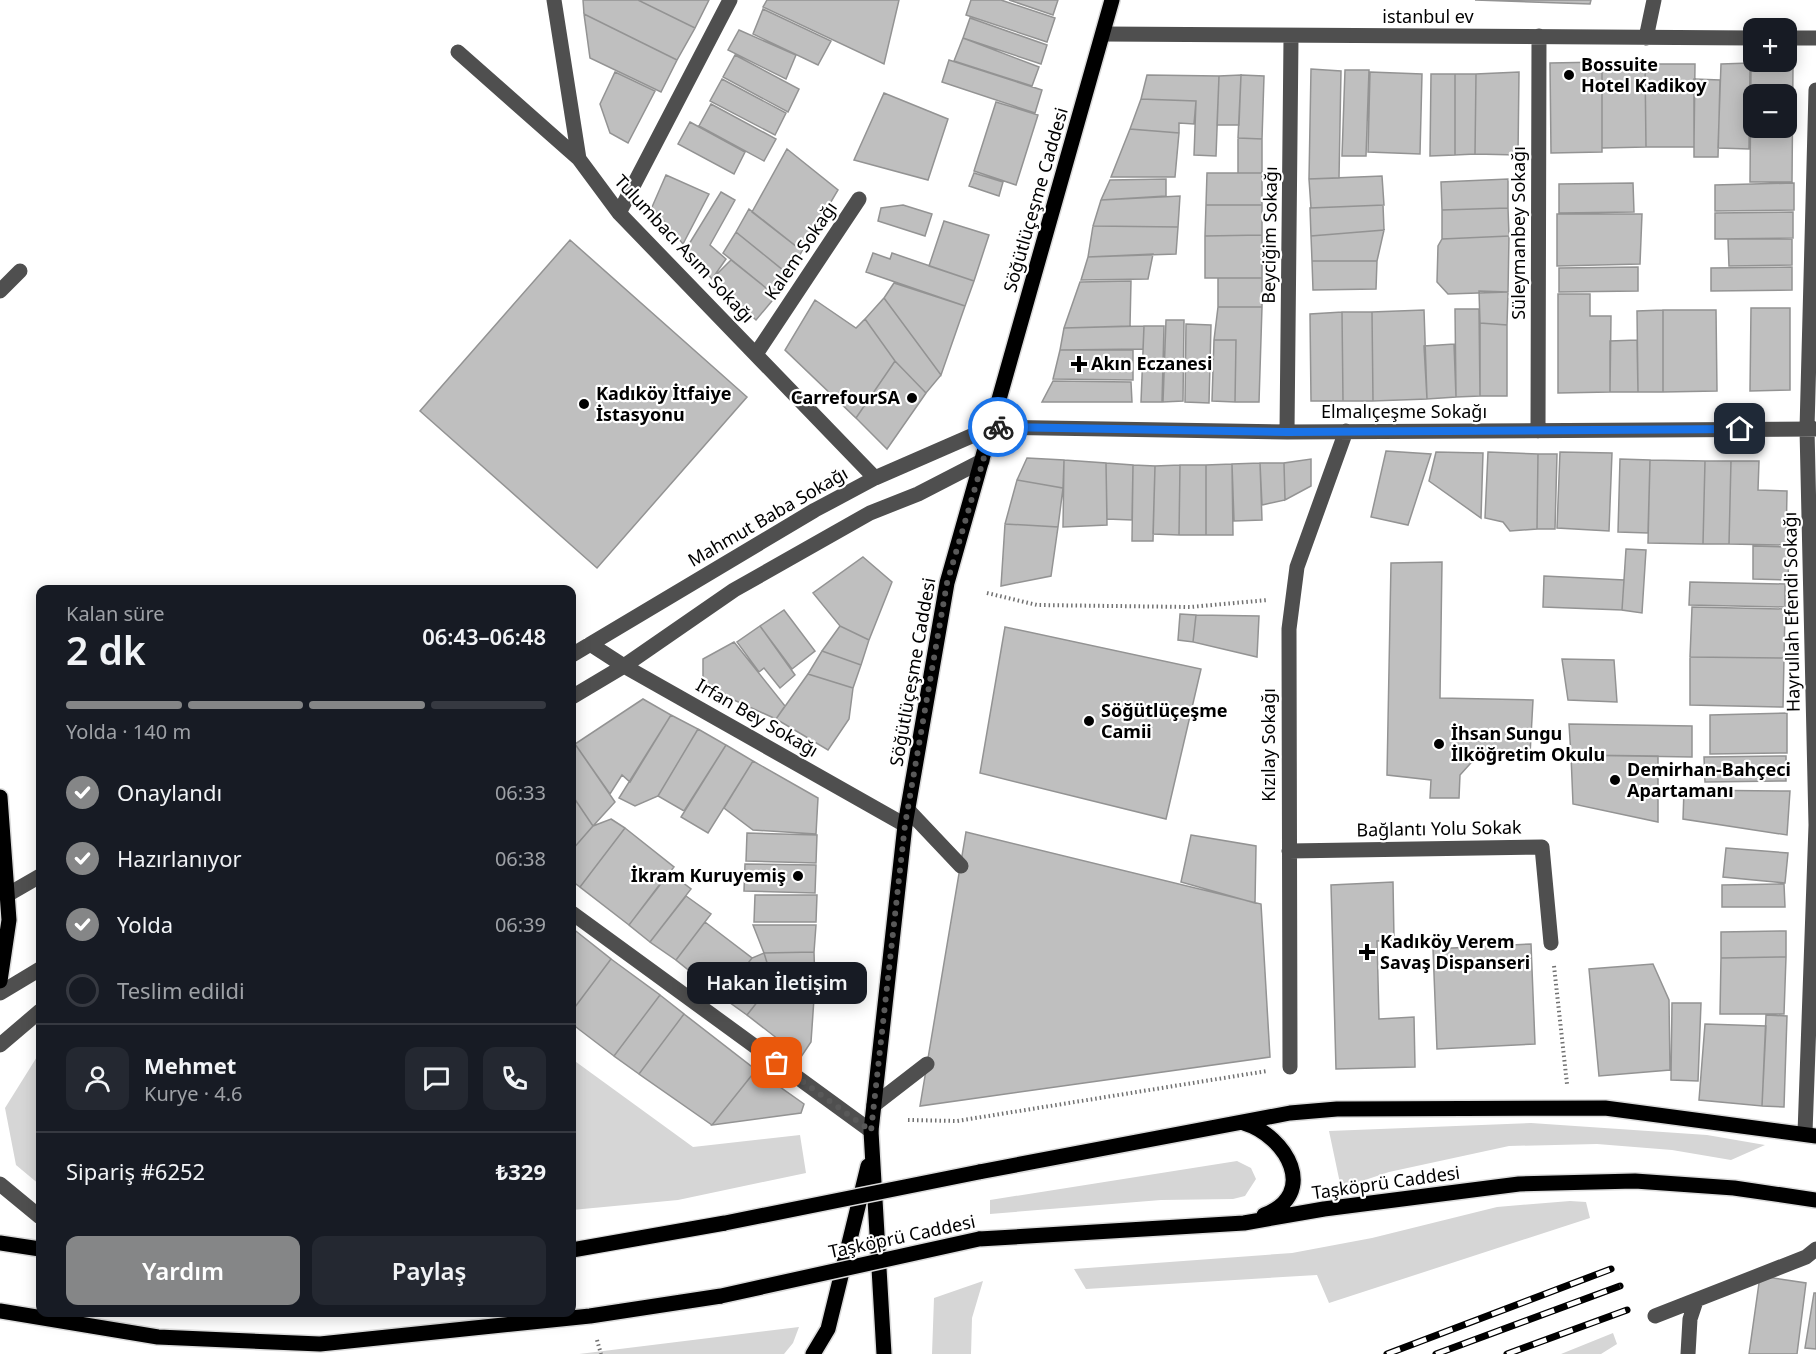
<!DOCTYPE html>
<html lang="tr">
<head>
<meta charset="utf-8">
<style>
  :root { --surface:#171b24; --page:#242831; --text:#f1f3f6; --muted:#9ea1a6; --line:#363941; --accent:#858687 }
  body { margin:0; font-family:"Noto Sans",sans-serif; background:var(--page); color:var(--text); height:100vh; display:flex; flex-direction:column; font-size:22px; white-space:nowrap }
  * { box-sizing:border-box; margin:0 }
  p { font-size:20px; color:var(--muted) }
  .icon { flex:none; width:33px; height:33px; fill:none; stroke:currentColor; stroke-width:2; stroke-linecap:round; stroke-linejoin:round }
  .map { position:relative; flex:1; overflow:hidden }
  .panel { position:absolute; left:36px; top:585px; width:540px; height:732px; display:flex; flex-direction:column; background:var(--surface); border-radius:12px; box-shadow:0 3px 15px #0003 }
  .panel>* { flex:none }
  .controls { position:absolute; left:1743px; top:18px; display:grid; gap:12px }
  .controls a { display:grid; place-items:center; width:54px; height:54px; border-radius:12px; background:var(--surface); box-shadow:0 3px 15px #0003; font-size:30px }
  .pin { position:absolute; display:grid; place-items:center; width:51px; height:51px; color:#fff; margin:-26px; border-radius:12px; box-shadow:0 3px 9px #0006 }
  .courier { position:absolute; display:grid; place-items:center; width:60px; height:60px; margin:-30px; border:4px solid #1a73e8; border-radius:50%; background:#fff; color:#222; box-shadow:0 2px 8px #0007 }
  .bubble { position:absolute; height:42px; border-radius:12px; background:var(--surface); box-shadow:0 3px 15px #0003; font-size:20px; font-weight:600; line-height:42px; text-align:center }
  .summary em { font-style:normal; font-weight:600 }
  .summary div { display:flex; flex-direction:column-reverse }
  .summary { display:flex; align-items:center; justify-content:space-between; height:102px; padding:0 30px }
  h1 { font-size:39px; font-weight:600; line-height:45px }
  .bar { display:grid; grid-template-columns:repeat(4,1fr); gap:9px 6px; align-content:center; height:72px; padding:0 30px }
  .bar i { height:8px; border-radius:4px; background:var(--line) }
  .bar .selected { background:var(--accent) }
  .bar p { grid-column:span 4 }
  .line { display:flex; align-items:center; gap:15px; padding:0 30px; border-top:2px solid var(--line) }
  .line div { flex:1 }
  .round { display:grid; place-items:center; flex:none; width:63px; height:63px; border-radius:12px; background:var(--page) }
  ol { padding:0 30px; list-style:none }
  li { display:flex; align-items:center; gap:18px; height:66px }
  li p { margin-inline-start:auto }
  li .icon { padding:6px; border-radius:50%; background:var(--accent); color:#fff; stroke-width:4 }
  li:last-child { color:var(--muted) }
  li i { width:33px; height:33px; border:3px solid var(--line); border-radius:50% }
  .primary-button { display:flex; gap:12px; margin-top:auto; padding:12px 30px }
  .primary-button a { flex:1; height:69px; border-radius:12px; background:var(--accent); color:#fff; font-size:24px; font-weight:600; line-height:69px; text-align:center }
  .primary-button a+a { background:var(--page); color:var(--text) }
  .map>svg:first-child { display:block }
</style>
</head>
<body>
<div class="map">
<svg width="1816" height="1354" viewBox="0 0 1816 1354">
  <rect width="100%" height="100%" fill="#fff"/>
  <path fill="#d6d6d6" d="M40 1052V1185L16 1165 5 1108Z
    M572 1059 693 1147 800 1135 806 1173 678 1200 572 1210Z
    M1531 1123 1707 1135 1765 1145 1731 1160 1672 1150 1597 1144 1509 1146 1389 1172 1341 1188 1329 1131Z
    M1237 1161 1251 1168 1256 1179 1245 1196 1233 1199 1161 1200 990 1214V1200Z
    M1570 1201 1586 1202 1590 1218 1329 1303 1317 1275 1086 1289 1074 1269 1292 1253 1372 1238 1497 1207Z
    M983 1281 972 1318 971 1354H932L934 1298Z
    M799 1327 793 1343 784 1354H579Z
    M1613 1333 1617 1344 1601 1354H1561Z"/>
  <path fill="#bfbfbf" stroke="#939393" stroke-width="1.5" fill-rule="evenodd" d="M583 0H638L695 28 677 60 584 14Z
    M638 0H709L695 28Z
    M767 0H899L884 64 763 7Z
    M971 0H1001L1055 18 1047 42 966 15Z
    M1009 0H1058L1053 15Z
    M1475 0H1591L1590 4Z
    M763 9 831 41 818 65 753 34Z
    M584 14 677 60 661 92 590 58Z
    M970 18 1047 45 1041 64 963 38Z
    M739 30 796 55 786 79 728 50Z
    M963 38 1039 67 1032 86 954 61Z
    M735 55 799 89 788 112 723 77Z
    M949 60 1042 90 1035 113 942 82Z
    M1602 62V152L1551 153 1550 63Z
    M1602 62 1645 64 1646 147 1602 148Z
    M1750 63 1749 149 1718 148 1721 64Z
    M1645 64H1695L1694 147H1646Z
    M1751 66H1793L1792 182H1750ZM1754 94H1786V128H1754Z
    M1311 69 1341 71 1339 178 1309 179Z
    M1345 70H1369L1366 156H1342Z
    M615 72 655 91 628 143 610 133 600 104Z
    M1370 72 1422 74 1420 154 1368 152Z
    M1519 72 1518 155 1475 154 1476 74Z
    M1431 74H1455V155L1430 156Z
    M1455 74H1476L1475 154 1455 155Z
    M1147 75 1219 76 1216 156 1194 155 1196 101 1141 99Z
    M1241 75 1264 76 1262 139 1238 138Z
    M1241 75 1239 125H1217L1219 76Z
    M722 79 786 113 775 135 710 101Z
    M1694 79 1720 80 1718 157H1694Z
    M884 93 948 119 928 180 854 160Z
    M1141 99 1196 101 1194 124 1179 123V133L1130 129Z
    M996 102 1038 115 1016 185 974 171Z
    M711 104 776 139 764 161 699 126Z
    M690 122 745 152 734 174 678 144Z
    M1130 129 1179 133 1175 177H1111Z
    M1238 138 1262 139V173H1238Z
    M787 149 838 190 802 251 752 212Z
    M974 173 1003 182 999 196 969 186Z
    M1207 173H1262V205H1206Z
    M666 175 709 194 683 244 652 207Z
    M1382 176 1384 205 1311 208 1309 179Z
    M1166 179V196L1101 200 1110 180Z
    M1508 179V208L1442 210 1441 182Z
    M1633 183 1634 212 1559 213V184Z
    M1794 183V210L1715 211V185Z
    M721 192 735 200 710 245 726 259 712 279 686 249Z
    M1180 196 1178 227 1093 226 1101 200Z
    M903 205 932 214 925 236 878 221 881 208Z
    M1206 205H1262V235L1205 236Z
    M1383 205 1384 230 1311 236 1310 208Z
    M1508 208 1509 236 1442 239V210Z
    M749 209 802 251 789 275 736 232Z
    M1793 212V238L1715 239V213Z
    M1557 214H1642L1640 264 1557 266Z
    M944 221 989 235 974 281 929 266Z
    M1093 226 1178 227 1176 254 1088 257Z
    M1384 230 1377 261H1312L1311 236Z
    M736 232 789 275 776 296 723 253Z
    M1262 235V278H1205V236Z
    M1509 236 1508 292 1448 294 1437 282 1438 246 1442 239Z
    M1728 239H1792V265L1729 266Z
    M570 240 747 397 597 568 420 411Z
    M873 253 890 259 892 253 974 281 965 306 866 272Z
    M1153 254 1148 279 1081 280 1088 257Z
    M731 260 776 296 756 320 712 279Z
    M1312 261H1377L1376 289 1313 290Z
    M1638 267V291L1559 292V268Z
    M1792 267V290L1711 291V268Z
    M1218 278H1262V307H1218Z
    M1131 281 1130 326 1064 328 1080 282Z
    M894 283 965 306 941 375 884 298Z
    M1479 291 1508 292 1507 325 1480 323Z
    M1558 294H1590V316H1611L1610 392 1558 393Z
    M884 298 941 375 926 393 895 361 865 319Z
    M815 300 856 328 865 319 895 361 856 418 785 350Z
    M1218 307H1262L1259 402H1235L1236 340H1214Z
    M1751 308H1790V390L1750 391Z
    M1455 309H1479L1480 396 1456 397Z
    M1424 310 1427 399 1373 401 1372 312Z
    M1663 310V392H1638L1637 311Z
    M1663 310H1716L1717 391 1663 392Z
    M1342 312 1343 401H1311L1310 314Z
    M1342 312H1372L1373 401H1343Z
    M1166 320H1184L1183 401 1163 402Z
    M1480 323 1507 325V396H1480Z
    M1186 324 1211 325 1209 403 1185 402Z
    M1144 326H1164L1162 402H1141Z
    M1144 326 1143 349 1060 350 1064 328Z
    M1214 340H1236L1235 402 1212 401Z
    M1637 340 1638 392H1610V341Z
    M1454 344 1456 397 1427 399 1424 346Z
    M1060 350H1133V380L1053 379Z
    M895 361 926 393 887 449 856 418Z
    M1053 381 1131 382 1132 402H1042Z
    M1386 451 1431 454 1408 525 1371 517Z
    M1436 452 1483 453 1481 518 1429 481Z
    M1488 452 1538 454 1537 529 1510 531 1503 522 1485 518Z
    M1560 452 1612 453 1609 531 1557 528Z
    M1538 454H1557L1555 529H1537Z
    M1027 458 1064 460 1063 488 1017 480Z
    M1311 459V486L1285 500 1284 463Z
    M1620 459 1650 460 1648 533 1618 532Z
    M1064 460 1106 463 1107 525 1063 527Z
    M1650 460 1705 461 1703 544 1648 543Z
    M1705 461H1731L1729 544H1703Z
    M1731 461H1759L1758 490 1787 491 1786 545 1729 544Z
    M1106 463 1133 465 1132 520 1107 519Z
    M1260 463 1262 520 1234 521 1232 464Z
    M1260 463H1284L1285 500 1262 505Z
    M1232 464 1233 535H1206V465Z
    M1133 465 1155 466 1153 541H1132Z
    M1180 465 1179 535 1153 534 1155 466Z
    M1180 465H1206V535H1179Z
    M1017 480 1063 488 1058 527 1005 524Z
    M1005 524 1058 527 1051 576 1001 586Z
    M1753 546 1789 547 1788 580 1753 579Z
    M1626 549 1646 550 1642 613 1622 610Z
    M863 557 892 582 869 640 840 626 813 593Z
    M1442 562 1440 698 1533 700 1530 755 1479 754 1460 775 1459 798H1430L1431 780 1387 775 1391 563Z
    M1544 576 1624 580 1622 610 1543 607Z
    M1690 582 1785 584V607L1689 605Z
    M1692 607 1785 609 1784 658 1690 657Z
    M784 610 815 651 792 669 760 626Z
    M1180 614 1196 615 1193 642 1178 640Z
    M1196 615 1259 616 1257 657 1193 642Z
    M760 626 795 675 780 688 764 668 759 672 737 642Z
    M840 626 869 640 861 665 822 651Z
    M1005 627 1201 669 1166 819 980 773Z
    M734 642 785 706 776 719 703 686V659Z
    M822 651 861 665 853 688 808 674Z
    M1690 657 1784 658 1783 707 1690 705Z
    M1562 659 1614 660 1617 702 1568 700Z
    M808 674 853 688 849 719 828 750 776 719Z
    M643 699 671 715 630 782 622 775 610 794 575 744Z
    M1787 713V753L1710 754V715Z
    M671 715 698 729 658 796 635 806 619 798Z
    M1569 724 1692 726V757L1571 755Z
    M698 729 726 745 684 811 658 796Z
    M575 744 615 802 593 826 572 795V746Z
    M726 745 753 761 708 833 681 817Z
    M1571 755 1658 756V822L1573 804Z
    M1786 756V781L1705 782 1704 757Z
    M753 761 818 798 816 834 753 830 724 808Z
    M1684 790 1790 791 1787 835 1683 819Z
    M572 795 593 826 572 850Z
    M611 819 625 828 580 887 572 881V850L593 826Z
    M625 828 674 867 629 925 580 887Z
    M966 832 1261 904 1270 1057 920 1106Z
    M747 833 817 835 816 863 746 861Z
    M1191 835 1256 846 1255 903 1181 882Z
    M1726 848 1788 853 1785 883 1723 877Z
    M745 864 816 865 815 893 744 891Z
    M669 872 691 889 650 942 629 925Z
    M1393 882 1394 940 1377 941 1379 1019 1414 1017 1415 1067 1336 1069 1331 885Z
    M1784 884 1785 907H1722V885Z
    M755 895H817L816 922H754Z
    M686 896 711 914 676 960 650 942Z
    M705 922 752 958 722 997 676 960Z
    M753 925H816L814 952 764 953Z
    M572 928 611 959 572 1011Z
    M1786 931V957L1721 958V932Z
    M1531 944 1535 1044 1437 1049 1433 949Z
    M814 952 815 984 773 982 764 953Z
    M764 953 773 982 747 1015 722 997 752 958Z
    M1786 957 1784 1014H1720L1721 958Z
    M611 959 660 995 614 1056 572 1024V1011Z
    M1653 964 1669 1000 1670 1070 1599 1076 1589 969Z
    M773 982 815 984 811 1042 801 1057 747 1015Z
    M660 995 684 1014 639 1074 614 1056Z
    M1672 1003H1701L1698 1081 1671 1080Z
    M684 1014 756 1070 712 1125 639 1074Z
    M1766 1015 1787 1016 1784 1107 1762 1106Z
    M1705 1024 1766 1026 1762 1106 1699 1100Z
    M756 1070 804 1104 801 1113 712 1125Z
    M1760 1276 1806 1283 1797 1354H1749Z
    M1814 1293H1816V1349L1805 1348Z"/>
  <g fill="none" stroke-linecap="round" stroke-linejoin="round">
    <g stroke="#dbdbdb" stroke-width="18">
      <path id="major" d="M0 797 9 920 0 981
        M1244 1123C1287 1136 1319 1194 1264 1215
        M979 1172 1290 1113 1337 1109 1605 1108 1816 1136
        M979 1239 1244 1223 1324 1209 1519 1184 1635 1181 1734 1188 1816 1200
        M0 1243 40 1249
        M572 1250 725 1223
        M0 1311 158 1337 320 1344 590 1316 721 1296
        M813 1354 828 1329 868 1166
        M884 1354 871 1131 905 825 947 583 1112 0"/>
    </g>
    <path stroke="#717171" stroke-width="4" stroke-dasharray="1.5 3" stroke-linecap="butt" d="M987 593 1037 605 1190 607 1268 600
      M1554 966 1567 1084
      M908 1120 957 1121 1267 1071
      M597 1340 601 1354"/>
    <path stroke="#4f4f4f" stroke-width="15" d="M554 0 579 159 619 213 875 478
      M1103 34 1754 38
      M1646 38 1654 0
      M1786 38H1816
      M458 52 579 159
      M619 213 730 0
      M0 291 20 271
      M756 354 859 199
      M1538 431 1539 36
      M1287 432 1291 38
      M590 644 624 666 905 825
      M572 655 815 510 875 478 992 427 1287 432 1816 429
      M572 697 624 666 734 590 870 513 918 494 982 461
      M908 810 961 866
      M1289 851 1542 847 1551 943
      M7 895 40 876
      M572 913 871 1131
      M0 993 40 969
      M0 1045 40 1011
      M1290 1067 1289 629 1297 567 1346 431
      M874 1105 927 1064
      M1805 1133 1816 825 1807 429 1816 90
      M0 1184 40 1217
      M1655 1316 1806 1257 1816 1249
      M1688 1354 1690 1319 1696 1301"/>
    <use href="#major" stroke="#000" stroke-width="15"/>
    <g stroke="#000" stroke-width="7">
      <path id="rail" d="M1387 1354 1611 1269
        M1436 1354 1620 1286
        M1507 1354 1627 1310"/>
    </g>
    <use href="#rail" stroke="#fff" stroke-width="4.5" stroke-dasharray="14" stroke-linecap="butt"/>
    <g stroke="#dbdbdb" stroke-width="18" stroke-linecap="butt">
      <path id="major-bridge" d="M725 1223 979 1172
        M721 1296 979 1239"/>
    </g>
    <use href="#major-bridge" stroke="#000" stroke-width="15"/>
  </g>
  <g fill="none" stroke-linecap="round" stroke-linejoin="round">
    <path stroke="#595959" stroke-width="6" stroke-dasharray="0 10.8" d="M777 1063 871 1131 905 825 947 583 993 427H998"/>
    <path stroke="#1a73e8" stroke-width="8" d="M998 427 1287 432 1740 429"/>
  </g>
  <g fill="#000" stroke="#fff" stroke-width="2">
    <circle cx="1569" cy="75" r="6"/>
    <path d="M1076 355h6v6h6v6h-6v6h-6v-6h-6v-6h6z"/>
    <circle cx="912" cy="398" r="6"/>
    <circle cx="584" cy="404" r="6"/>
    <circle cx="1089" cy="721" r="6"/>
    <circle cx="1439" cy="744" r="6"/>
    <circle cx="1615" cy="780" r="6"/>
    <circle cx="798" cy="876" r="6"/>
    <path d="M1364 943h6v6h6v6h-6v6h-6v-6h-6v-6h6z"/>
  </g>
  <g text-anchor="middle" stroke-width="4.5" stroke-linejoin="round" paint-order="stroke">
    <g font-size="18" fill="#000" stroke="#fff">
      <text x="1428" y="23">istanbul ev</text>
      <text transform="translate(1036 200) rotate(-74)" y="6">Söğütlüçeşme Caddesi</text>
      <text transform="translate(1519 233) rotate(-90)" y="6">Süleymanbey Sokağı</text>
      <text transform="translate(1270 235) rotate(-89)" y="6">Beyciğim Sokağı</text>
      <text transform="translate(684 249) rotate(47)" y="6">Tulumbacı Asım Sokağı</text>
      <text transform="translate(801 251) rotate(-56)" y="6">Kalem Sokağı</text>
      <text x="1404" y="418">Elmalıçeşme Sokağı</text>
      <text transform="translate(768 517) rotate(-30)" y="6">Mahmut Baba Sokağı</text>
      <text transform="translate(1792 612) rotate(-91)" y="6">Hayrullah Efendi Sokağı</text>
      <text transform="translate(913 672) rotate(-80)" y="6">Söğütlüçeşme Caddesi</text>
      <text transform="translate(757 718) rotate(30)" y="6">Irfan Bey Sokağı</text>
      <text transform="translate(1269 745) rotate(-90)" y="6">Kızılay Sokağı</text>
      <text transform="translate(1439 829) rotate(-1)" y="6">Bağlantı Yolu Sokak</text>
      <text transform="translate(1386 1183) rotate(-8)" y="6">Taşköprü Caddesi</text>
      <text transform="translate(902 1237) rotate(-12)" y="6">Taşköprü Caddesi</text>
    </g>
    <g font-size="18" font-weight="bold" fill="#000" stroke="#fff" text-anchor="start">
      <text x="1581" y="71">Bossuite<tspan x="1581" dy="21">Hotel Kadikoy</tspan></text>
      <text x="1091" y="370">Akın Eczanesi</text>
      <text x="596" y="400">Kadıköy İtfaiye<tspan x="596" dy="21">İstasyonu</tspan></text>
      <text x="900" y="404" text-anchor="end">CarrefourSA</text>
      <text x="1101" y="717">Söğütlüçeşme<tspan x="1101" dy="21">Camii</tspan></text>
      <text x="1451" y="740">İhsan Sungu<tspan x="1451" dy="21">İlköğretim Okulu</tspan></text>
      <text x="1627" y="776">Demirhan-Bahçeci<tspan x="1627" dy="21">Apartamanı</tspan></text>
      <text x="786" y="882" text-anchor="end">İkram Kuruyemiş</text>
      <text x="1380" y="948">Kadıköy Verem<tspan x="1380" dy="21">Savaş Dispanseri</tspan></text>
    </g>
  </g>
</svg>
<div class="controls">
<a>+</a>
<a>−</a>
</div>
<div class="pin" style="left:777px;top:1063px;background:#ea580c"><svg class="icon" aria-label="bag" viewBox="0 0 24 24"><path d="M5 8h14l-1 12H6zM9 8a3 3 0 0 1 6 0"/></svg></div>
<div class="pin" style="left:1740px;top:429px;background:#1f2937"><svg class="icon" aria-label="home" viewBox="0 0 24 24"><path d="M3 11l9-7 9 7M6 9v11h12V9"/></svg></div>
<div class="courier" style="left:998px;top:427px"><svg class="icon" aria-label="bike" viewBox="0 0 24 24"><circle cx="6" cy="16" r="4"/><circle cx="18" cy="16" r="4"/><path d="M6 16l4-8h5l3 8M10 8l3 8H6M13 5h3"/></svg></div>
<div class="bubble" style="left:687px;top:962px;width:180px">Hakan İletişim</div>
<section class="panel">
<div class="summary"><div><h1>2 dk</h1><p>Kalan süre</p></div><em>06:43–06:48</em></div>
<div class="bar"><i class="selected"></i><i class="selected"></i><i class="selected"></i><i></i><p>Yolda · 140 m</p></div>
<ol>
<li><svg class="icon" aria-label="check" viewBox="0 0 24 24"><path d="M5 12l5 5 9-10"/></svg>Onaylandı<p>06:33</p></li>
<li><svg class="icon" aria-label="check" viewBox="0 0 24 24"><path d="M5 12l5 5 9-10"/></svg>Hazırlanıyor<p>06:38</p></li>
<li><svg class="icon" aria-label="check" viewBox="0 0 24 24"><path d="M5 12l5 5 9-10"/></svg>Yolda<p>06:39</p></li>
<li><i></i>Teslim edildi</li>
</ol>
<div class="line" style="height:108px"><a class="round"><svg class="icon" aria-label="person" viewBox="0 0 24 24"><circle cx="12" cy="8" r="4"/><path d="M4 21q1-7 8-7t8 7"/></svg></a><div><b>Mehmet</b><p>Kurye · 4.6</p></div><a class="round"><svg class="icon" aria-label="chat" viewBox="0 0 24 24"><path d="M4 5h16v11H9l-5 4z"/></svg></a><a class="round"><svg class="icon" aria-label="phone" viewBox="0 0 24 24"><path d="M5 4h4l2 5-3 2q2 4 5 5l2-3 5 2v4C11 20 4 13 5 4z"/></svg></a></div>
<div class="line" style="height:78px"><div>Sipariş #6252</div><b>₺329</b></div>
<div class="primary-button"><a>Yardım</a><a>Paylaş</a></div>
</section>
</div>
</body>
</html>
